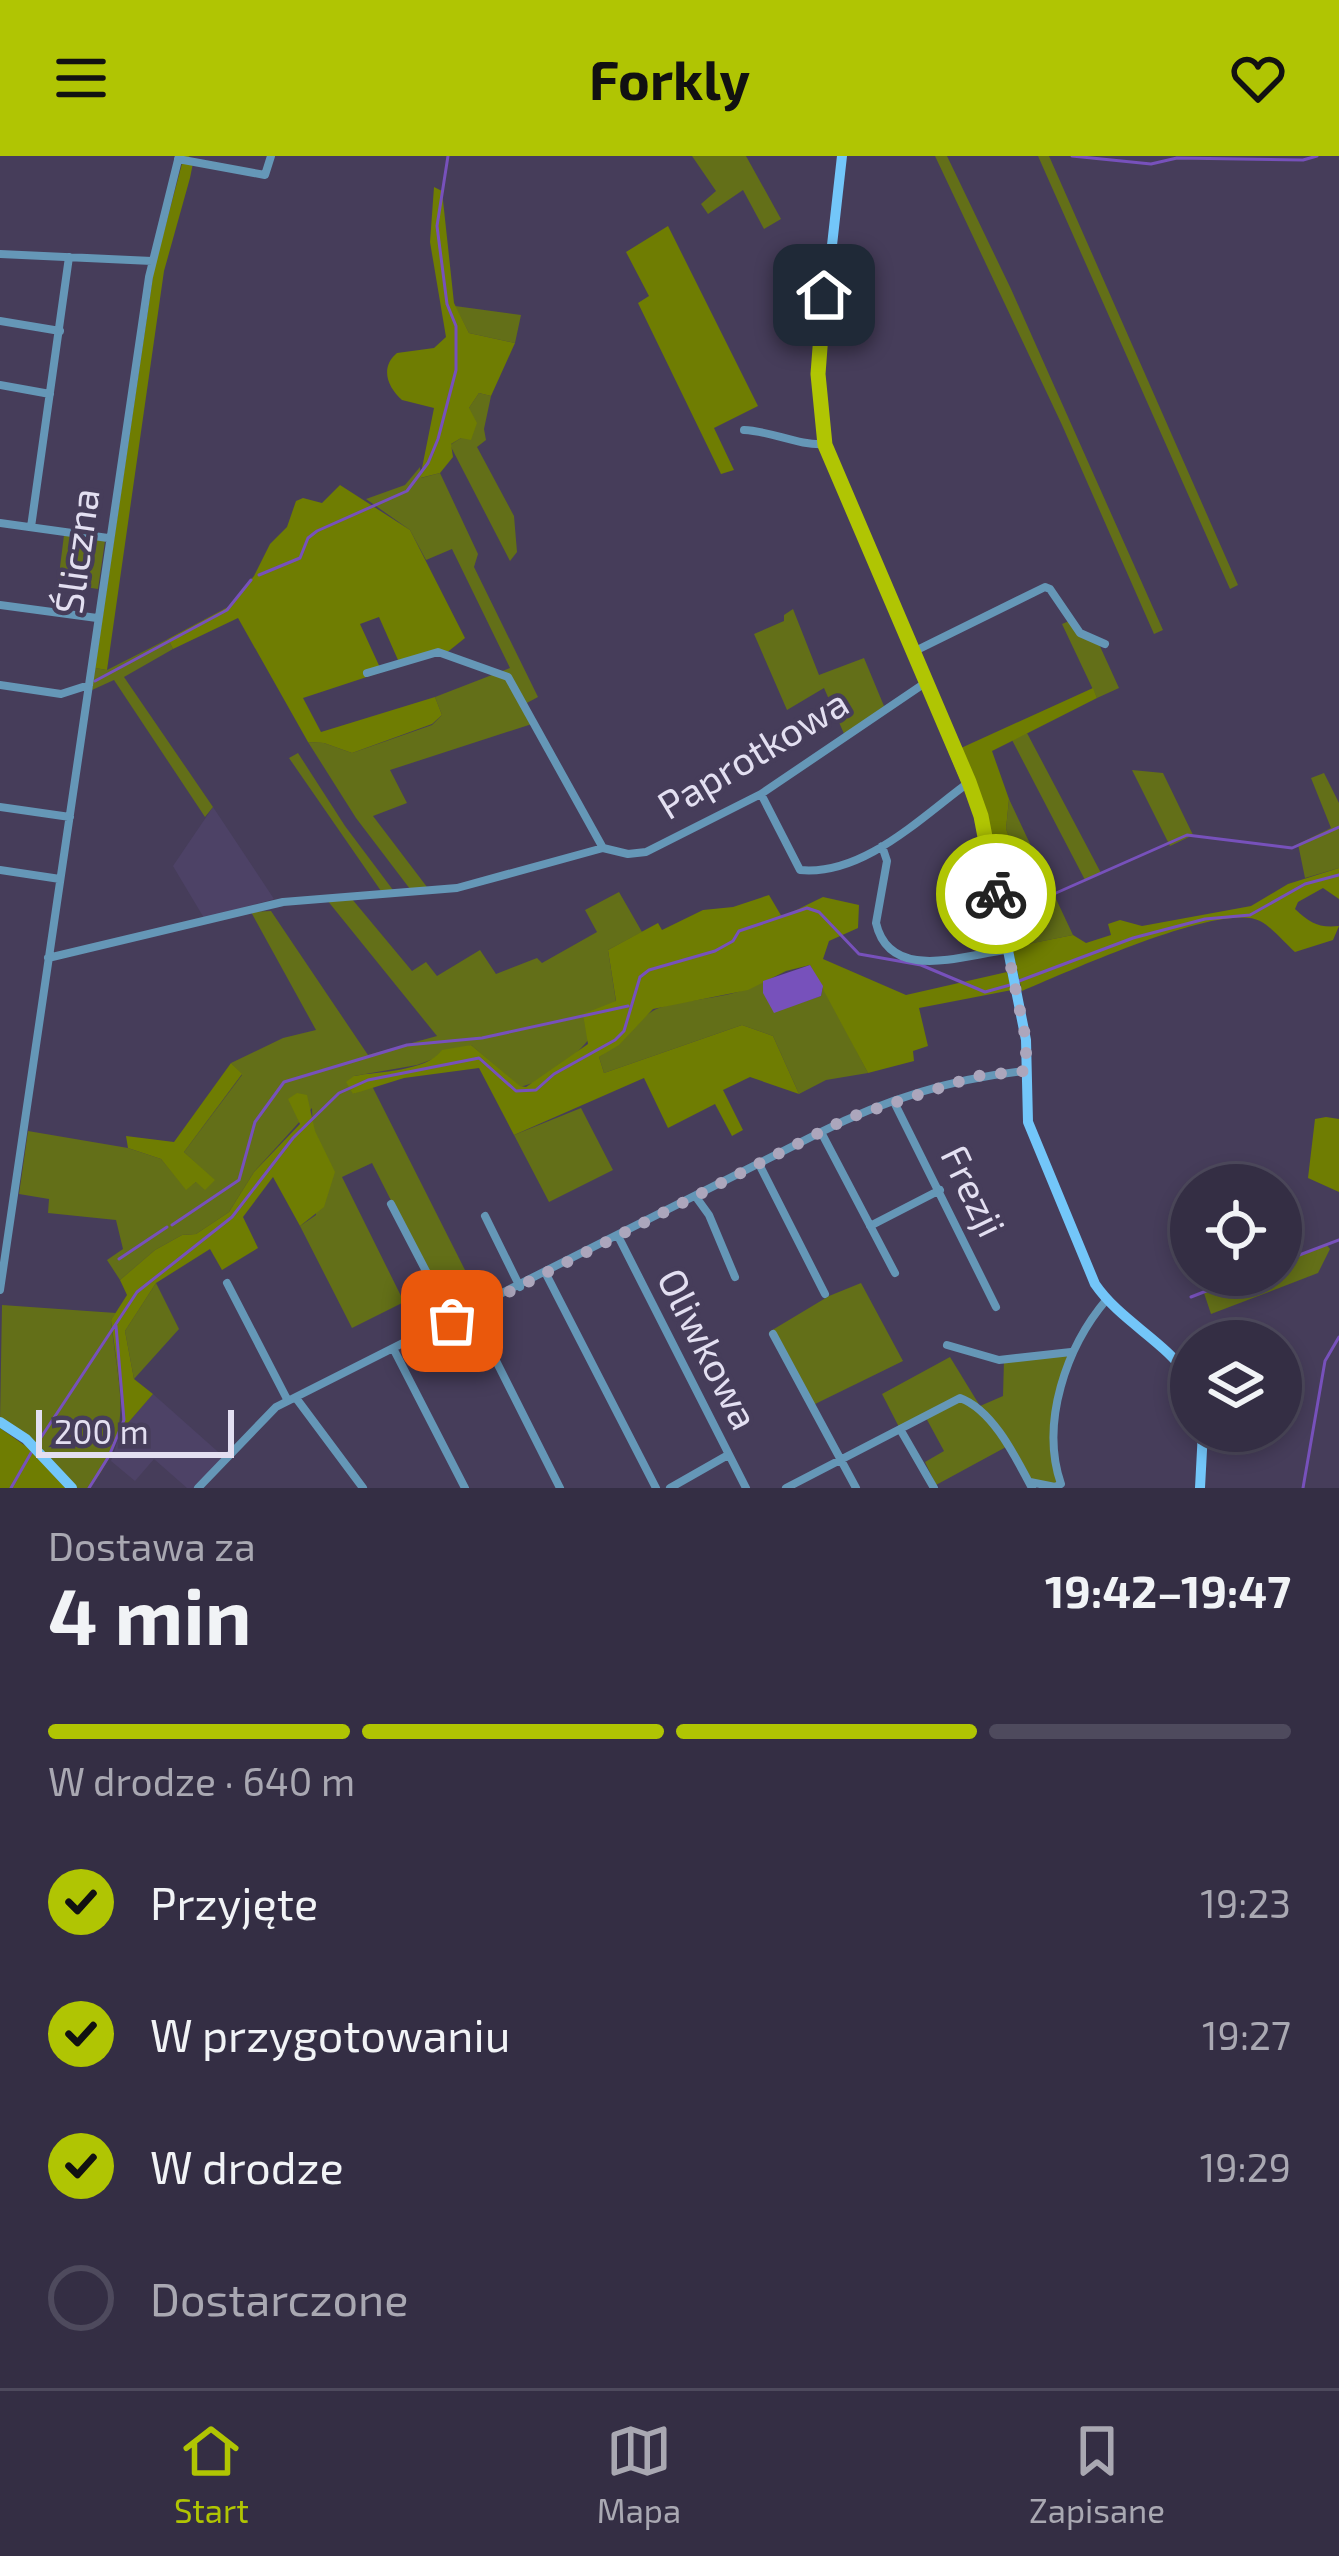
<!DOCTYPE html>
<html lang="pl">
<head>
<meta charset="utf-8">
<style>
  :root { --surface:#342e44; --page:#3f3a4f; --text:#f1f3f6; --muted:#a9a8b2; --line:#4e4a5d; --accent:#b0c503 }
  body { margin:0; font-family:"Exo 2",sans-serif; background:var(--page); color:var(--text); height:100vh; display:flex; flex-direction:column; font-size:45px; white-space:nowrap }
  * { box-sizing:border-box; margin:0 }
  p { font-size:39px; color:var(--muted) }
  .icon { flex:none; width:66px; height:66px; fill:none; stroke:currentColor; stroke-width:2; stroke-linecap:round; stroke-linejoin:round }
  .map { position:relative; height:1332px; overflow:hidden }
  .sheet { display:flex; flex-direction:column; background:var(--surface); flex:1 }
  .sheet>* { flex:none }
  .tools { position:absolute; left:1170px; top:1008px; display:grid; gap:24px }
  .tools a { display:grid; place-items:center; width:132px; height:132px; border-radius:50%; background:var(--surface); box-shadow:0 6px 18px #0003,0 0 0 3px var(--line); font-size:60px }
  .scale { position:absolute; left:36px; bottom:30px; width:198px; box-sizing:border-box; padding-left:12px; border:6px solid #e3dff1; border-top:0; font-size:33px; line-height:42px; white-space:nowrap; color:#e3dff1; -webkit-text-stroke:9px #463d5a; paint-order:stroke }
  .pin { position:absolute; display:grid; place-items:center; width:102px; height:102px; color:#fff; margin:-51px; border-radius:24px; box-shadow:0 6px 18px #0006 }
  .courier { position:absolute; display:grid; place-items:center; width:120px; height:120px; margin:-60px; border:9px solid #b0c503; border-radius:50%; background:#fff; color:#222; box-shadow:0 3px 15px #0007 }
  .overview em { font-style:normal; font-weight:700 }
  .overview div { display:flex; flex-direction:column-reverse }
  .overview { display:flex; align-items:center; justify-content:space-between; height:204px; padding:0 48px }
  h1 { font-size:78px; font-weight:700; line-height:90px }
  .bar { display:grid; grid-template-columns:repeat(4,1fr); gap:18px 12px; align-content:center; height:144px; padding:0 48px }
  .bar i { height:15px; border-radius:9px; background:var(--line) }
  .bar .active { background:var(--accent) }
  .bar p { grid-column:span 4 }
  ol { padding:0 48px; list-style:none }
  li { display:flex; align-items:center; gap:36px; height:132px }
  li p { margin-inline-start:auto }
  li .icon { padding:12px; border-radius:50%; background:var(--accent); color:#111; stroke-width:4 }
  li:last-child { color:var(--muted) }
  li i { width:66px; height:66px; border:6px solid var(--line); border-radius:50% }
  header { display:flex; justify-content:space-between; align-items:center; height:156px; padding:0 48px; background:var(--accent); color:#111; font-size:54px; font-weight:700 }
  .tab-bar { display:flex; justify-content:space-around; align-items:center; height:168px; border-top:3px solid var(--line); background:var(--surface); font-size:33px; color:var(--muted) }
  .tab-bar a { display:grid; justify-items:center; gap:6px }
  .tab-bar .active { color:var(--accent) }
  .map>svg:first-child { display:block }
</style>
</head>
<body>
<header><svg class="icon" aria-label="menu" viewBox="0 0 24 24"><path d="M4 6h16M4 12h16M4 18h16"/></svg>Forkly<svg class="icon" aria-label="heart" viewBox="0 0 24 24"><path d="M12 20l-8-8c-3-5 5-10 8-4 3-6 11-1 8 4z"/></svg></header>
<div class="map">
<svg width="1339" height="1332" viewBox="0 0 1339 1332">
  <rect width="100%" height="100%" fill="#463d5a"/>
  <path fill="#4d4266" d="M213 651 274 743 204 762 173 710Z
    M153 1238 225 1302 198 1332H187L154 1303 135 1325 111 1305 121 1275Z"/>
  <path fill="#636f18" d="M692 0H746L781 63 764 73 743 34 708 58 701 48 716 35Z
    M935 0H947L1011 133 1163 474 1154 478 1062 269Z
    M1038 0H1049L1238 429 1230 433Z
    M455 150 521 159 515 187 469 177Z
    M479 237 491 240 484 273 486 284 477 291 514 360 517 396 510 405 450 289 461 282 469 252Z
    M420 311 421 322 440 317 478 398 474 411 538 541 525 548 535 567 390 614 407 647 373 660 427 731 410 733 356 662 308 586 324 587 352 597 432 569 442 559 435 541 510 512 452 393 426 404 410 374 366 343 405 329Z
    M64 379 105 385 98 433 58 427Z
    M793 453 819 519 864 502 884 550 845 580 824 532 787 554 754 478 784 465V459Z
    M1069 465 1098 486 1119 532 1097 542 1062 468Z
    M168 483 173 493 124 521 213 651 205 661 114 524 92 534 95 512 107 514Z
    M1027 577 1101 717 1085 724 1012 584Z
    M298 597 345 670 393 734 381 735 289 602Z
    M1132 614 1163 617 1193 679 1170 690Z
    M1324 617 1339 647V712L1305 722 1298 688 1331 672 1311 622Z
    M1009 643 1073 779 1028 788 1020 706 1006 673Z
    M619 736 642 776 608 794 616 846C594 880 563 921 520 931L471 889 417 909 354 920 353 938 372 930 465 1114 434 1129 372 1007 342 1021 404 1146 352 1172 300 1070 316 1059 312 952 254 1016 229 1056 196 1078 182 1079 155 1094 120 1124 107 1104 123 1093 116 1064 48 1057 49 1043 19 1038 28 975 128 992 161 1003 186 1033 196 1026 214 1024 184 996 242 919 231 907 283 882 316 874 251 756 271 755 368 899 437 880 327 744 352 743 412 815 426 806 437 820 480 794 496 818 537 802 542 807 597 776 585 754Z
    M763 825V837L800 847 821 840 823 830 868 917 826 924 799 938 773 880 742 869 604 917 599 901C618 889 643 857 659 852 693 841 732 844 763 825Z
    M581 952 613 1014 549 1046 514 979Z
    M1326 1088 1330 1093 1318 1117 1211 1158 1203 1134 1240 1119H1281V1106Z
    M156 1127 179 1173 134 1223 125 1175Z
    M861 1127 903 1205 809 1251 769 1176 829 1140Z
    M2 1149 116 1157 111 1164C118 1234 136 1272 90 1332H72L0 1265Z
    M1073 1196C1056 1239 1049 1283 1061 1328L1029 1326 1006 1291 936 1329 925 1306 944 1295 925 1260 900 1273 882 1238 950 1201 980 1250 1003 1240 1004 1204Z"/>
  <path fill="#6f7d02" d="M184 0H189L193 7 190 22 164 115 107 514 95 512 154 113Z
    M434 31 442 35 454 147 469 177 515 187 491 240 479 237 469 252 477 267 471 284 461 282 451 288 453 301 440 317 420 322 434 252 402 244C387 231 380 211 397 197L434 192 446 181 430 86Z
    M668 70 758 250 714 272 734 314 721 318 638 147 649 140 626 96Z
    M340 329 410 374 465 482 445 498 398 504 379 461 360 468 382 516 303 542 321 576 435 541 442 559 432 568 352 597 324 587 308 586 238 462 173 493 168 483 228 451 254 420 270 388 287 371 296 345 303 342 322 347Z
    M1093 532 1097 542 992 595 1009 643 1006 673 1023 714 1028 788 1073 779 1086 787 1111 779 1108 768 1120 764 1142 770 1251 750 1288 728 1339 712V743L1323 732 1298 746 1295 753C1310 767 1318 772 1339 770L1333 784 1295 796C1285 787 1273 772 1260 765 1221 745 1066 817 1022 835L974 624 961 592Z
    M769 739 782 761 823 741 859 749 858 772 829 785 823 803 906 839 1007 816 1012 834 919 852 928 890 913 895 914 905 868 917 810 809 786 815 748 834 653 853 619 889 599 901 604 917 742 869 773 880 799 938 750 921 723 934 743 974 732 980 715 948 668 972 644 922 514 979 479 912 404 922 353 938 346 926 354 920C379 915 426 916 442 894L471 889 520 930 526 931 588 888 583 858 616 845 608 794 658 767 662 774 703 754 733 751Z
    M231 907 242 918 184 996 215 1024 205 1034 196 1026 186 1034 161 1003 128 992 126 980 174 986Z
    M297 937 307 939 315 975 335 1016 324 1051 300 1070 273 1021 243 1061 258 1092 222 1114 210 1093 156 1127 125 1175 134 1223 153 1238 121 1275 123 1253 111 1164 127 1139 120 1124 155 1094 182 1079 196 1078 229 1056 254 1016 300 968 288 943Z
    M1326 961 1339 963V1036L1308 1022 1315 963Z
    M0 1272 27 1291 66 1332H0Z"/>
  <path fill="#7751bb" d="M810 809 823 830 821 840 774 857 763 837V825Z"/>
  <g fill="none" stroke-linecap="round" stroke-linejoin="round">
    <path stroke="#7751bb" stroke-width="3" d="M1072 0 1151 8 1177 2 1303 4 1317 0
      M259 419 300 402 308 382 317 375 407 335 428 307 438 283 456 214V170L447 148 437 70 448 0
      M95 525 227 454 251 424
      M1056 737 1187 679 1292 692 1339 671
      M1019 825 1133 782 1205 763 1250 759 1305 728 1339 719
      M172 1069 239 1024 255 966 284 926 407 889 482 882 628 850
      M119 1103 167 1071
      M1281 1106 1339 1084
      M1191 1141 1247 1119
      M36 1289 137 1136 232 1061 293 982 339 937 368 924 479 902 516 935 536 934 554 918 615 884 624 875 640 821 649 814 715 795 733 785 739 775 807 752 819 756 859 798 921 809 985 836 1010 829
      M11 1332 31 1297
      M89 1332 109 1300 124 1264 116 1170
      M1303 1332 1325 1205 1339 1181"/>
    <path stroke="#6597b7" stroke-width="8" d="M178 3 265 19 271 0
      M0 98 152 105
      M0 165 60 175
      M0 229 50 238
      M744 274C772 275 798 290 825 288
      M0 367 108 382
      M31 371 69 101
      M0 449 97 462
      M913 496 1045 431 1050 433 1080 477 1105 488
      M367 517 438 496 508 521 603 692
      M0 529 61 538 89 529
      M761 638 800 714C863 720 920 662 968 627
      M0 651 70 661
      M882 690 887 705 876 767C890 828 966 798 1007 794
      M0 714 60 723
      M48 802 283 746 457 732 603 692 628 698 646 696 761 638 925 527
      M894 946 996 1151
      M821 976 895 1117
      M759 1008 825 1138
      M696 1041 709 1059 735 1121
      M391 1048 452 1165
      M485 1060 520 1131
      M870 1070 940 1034
      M618 1080 746 1332
      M546 1118 656 1332
      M227 1127 288 1245
      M0 1134 149 121 179 0
      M471 1155 560 1332
      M773 1178 856 1332
      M947 1189 999 1204 1071 1196
      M394 1194 465 1332
      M296 1242 363 1332
      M900 1273 934 1332
      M1030 1326 1055 1331 1061 1328C1040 1267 1066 1191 1107 1143
      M198 1332 276 1251 821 976C885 944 954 922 1026 915
      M670 1332 728 1299
      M786 1332 960 1242C993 1254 1016 1302 1032 1332"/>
    <path stroke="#73c6f9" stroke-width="10" d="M842 0 818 214 825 288 981 660 1026 884 1028 966 1095 1128C1121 1166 1166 1185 1191 1224
      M0 1266 26 1283 72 1332
      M1200 1332 1203 1275"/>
  </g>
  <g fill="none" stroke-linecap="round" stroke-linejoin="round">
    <path stroke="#aca6bc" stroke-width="12" stroke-dasharray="0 21.6" d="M452 1165 848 962 976 920 1026 915V884L996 738"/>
    <path stroke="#b0c503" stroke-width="15" d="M824 139 818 218 825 289 969 626 981 660 996 738"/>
  </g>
  <g text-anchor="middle" stroke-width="9" stroke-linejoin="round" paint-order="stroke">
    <g font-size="39" fill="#e3dff1" stroke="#463d5a">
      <text transform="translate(77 395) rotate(-82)" y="14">Śliczna</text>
      <text transform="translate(753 598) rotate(-31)" y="14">Paprotkowa</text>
      <text transform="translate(973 1035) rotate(64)" y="14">Frezji</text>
      <text transform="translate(708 1193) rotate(63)" y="14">Oliwkowa</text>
    </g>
  </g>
</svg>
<div class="tools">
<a><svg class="icon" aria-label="locate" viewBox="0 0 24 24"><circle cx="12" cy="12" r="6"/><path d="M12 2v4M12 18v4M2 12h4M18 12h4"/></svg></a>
<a><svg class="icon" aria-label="layers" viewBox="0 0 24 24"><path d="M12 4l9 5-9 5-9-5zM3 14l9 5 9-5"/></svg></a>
</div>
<div class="scale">200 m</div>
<div class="pin" style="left:452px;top:1165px;background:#ea580c"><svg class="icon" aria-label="bag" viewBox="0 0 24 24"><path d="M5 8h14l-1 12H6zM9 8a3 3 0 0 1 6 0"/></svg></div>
<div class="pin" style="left:824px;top:139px;background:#1f2937"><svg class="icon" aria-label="home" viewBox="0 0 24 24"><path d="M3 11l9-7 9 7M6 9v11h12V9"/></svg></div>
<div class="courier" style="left:996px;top:738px"><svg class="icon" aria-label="bike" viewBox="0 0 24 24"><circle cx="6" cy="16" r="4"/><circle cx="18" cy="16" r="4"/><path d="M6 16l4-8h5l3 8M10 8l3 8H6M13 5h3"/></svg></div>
</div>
<section class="sheet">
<div class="overview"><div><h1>4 min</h1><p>Dostawa za</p></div><em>19:42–19:47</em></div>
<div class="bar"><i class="active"></i><i class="active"></i><i class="active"></i><i></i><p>W drodze · 640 m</p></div>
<ol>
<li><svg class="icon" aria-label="check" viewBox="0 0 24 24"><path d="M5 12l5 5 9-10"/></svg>Przyjęte<p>19:23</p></li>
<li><svg class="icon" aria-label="check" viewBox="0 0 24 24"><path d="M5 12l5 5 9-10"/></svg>W przygotowaniu<p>19:27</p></li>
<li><svg class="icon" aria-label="check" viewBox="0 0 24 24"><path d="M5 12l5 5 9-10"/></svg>W drodze<p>19:29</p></li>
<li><i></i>Dostarczone</li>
</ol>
</section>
<nav class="tab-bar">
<a class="active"><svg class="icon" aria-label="home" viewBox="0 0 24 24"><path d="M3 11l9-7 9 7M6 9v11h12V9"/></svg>Start</a>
<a><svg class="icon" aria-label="map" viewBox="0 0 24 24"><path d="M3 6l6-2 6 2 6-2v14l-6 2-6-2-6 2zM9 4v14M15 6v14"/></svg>Mapa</a>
<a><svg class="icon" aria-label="saved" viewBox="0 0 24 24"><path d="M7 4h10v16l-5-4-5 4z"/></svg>Zapisane</a>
</nav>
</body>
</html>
